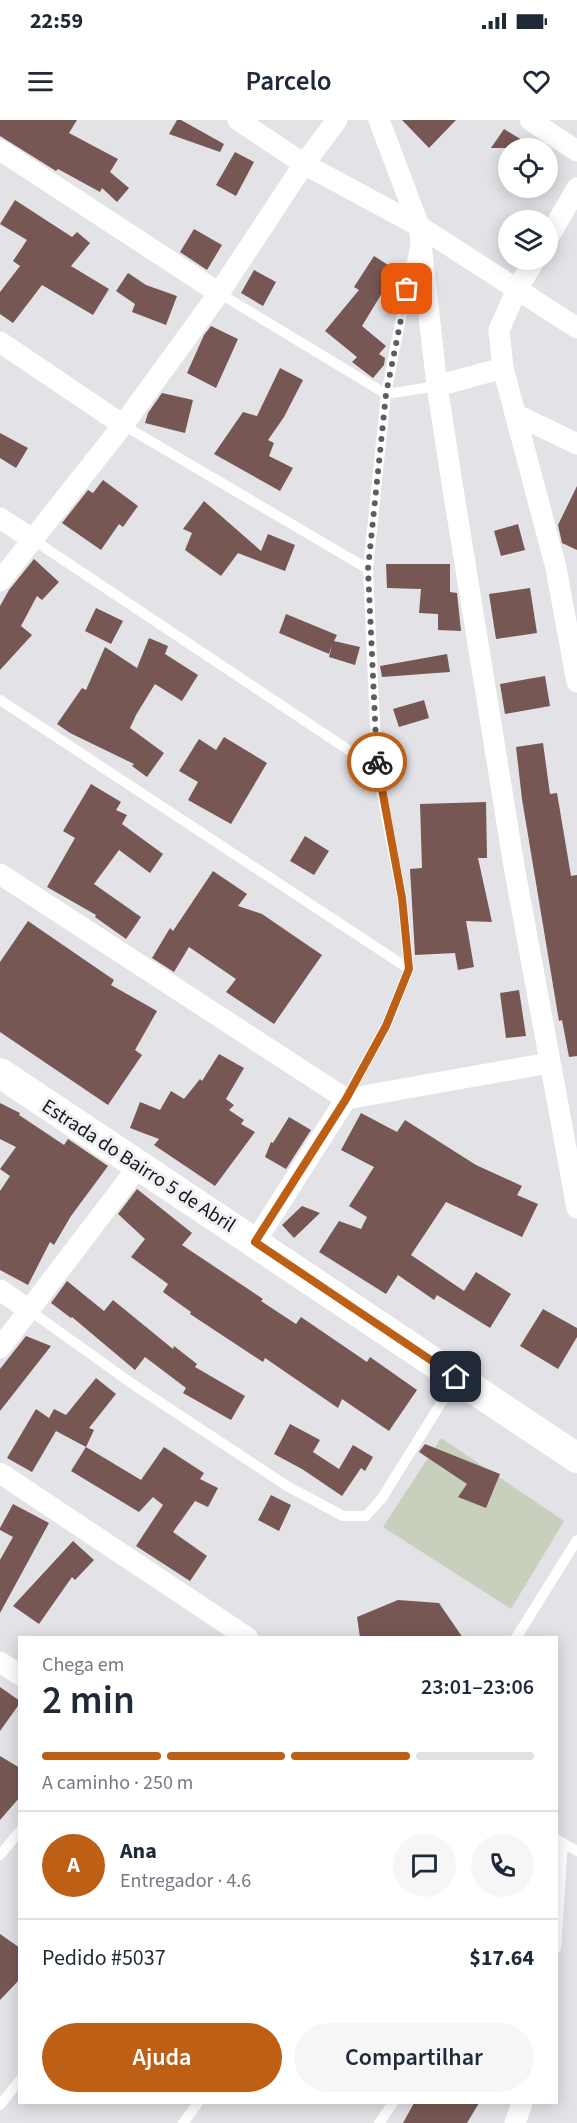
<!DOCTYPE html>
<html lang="pt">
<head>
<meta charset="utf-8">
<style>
  :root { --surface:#fff; --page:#f6f6f7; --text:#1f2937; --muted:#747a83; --line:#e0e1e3; --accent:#bd5f14 }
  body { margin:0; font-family:"Source Sans 3",sans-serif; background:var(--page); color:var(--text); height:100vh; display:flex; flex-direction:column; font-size:22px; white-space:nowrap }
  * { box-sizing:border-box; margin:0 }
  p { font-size:20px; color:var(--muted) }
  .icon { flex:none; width:33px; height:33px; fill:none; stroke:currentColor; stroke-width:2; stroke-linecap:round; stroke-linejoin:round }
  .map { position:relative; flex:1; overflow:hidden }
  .drawer { position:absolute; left:18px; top:1516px; width:540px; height:468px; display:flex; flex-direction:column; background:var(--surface); border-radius:0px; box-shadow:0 3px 15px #0003 }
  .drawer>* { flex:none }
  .buttons { position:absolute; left:498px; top:18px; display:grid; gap:12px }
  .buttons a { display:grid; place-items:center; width:60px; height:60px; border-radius:50%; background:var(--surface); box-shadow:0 3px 15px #0003; font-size:30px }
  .pin { position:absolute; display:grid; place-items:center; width:51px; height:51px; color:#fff; margin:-26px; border-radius:12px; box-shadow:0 3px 9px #0006 }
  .courier { position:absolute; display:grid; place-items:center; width:60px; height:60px; margin:-30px; border:4px solid #bd5f14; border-radius:50%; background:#fff; color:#222; box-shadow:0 2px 8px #0007 }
  .headline em { font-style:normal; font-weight:600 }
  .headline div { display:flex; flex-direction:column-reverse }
  .headline { display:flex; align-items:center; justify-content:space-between; height:102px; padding:0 24px }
  h1 { font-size:39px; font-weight:600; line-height:45px }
  .bar { display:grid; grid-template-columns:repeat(4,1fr); gap:9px 6px; align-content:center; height:72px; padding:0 24px }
  .bar i { height:8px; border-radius:4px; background:var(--line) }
  .bar .active { background:var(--accent) }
  .bar p { grid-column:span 4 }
  .line { display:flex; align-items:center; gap:15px; padding:0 24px; border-top:2px solid var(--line) }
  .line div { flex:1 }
  .round { display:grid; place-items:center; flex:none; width:63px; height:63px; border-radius:32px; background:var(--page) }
  .cta { display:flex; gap:12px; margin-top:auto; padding:12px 24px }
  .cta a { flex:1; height:69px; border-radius:36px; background:var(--accent); color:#fff; font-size:24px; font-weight:600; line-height:69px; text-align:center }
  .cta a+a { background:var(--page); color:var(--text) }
  .status { display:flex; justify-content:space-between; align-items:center; height:42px; padding:0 30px; background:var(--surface); direction:ltr }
  .status svg { height:16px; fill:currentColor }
  header { display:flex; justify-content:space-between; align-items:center; height:78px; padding:0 24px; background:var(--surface); font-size:27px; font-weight:600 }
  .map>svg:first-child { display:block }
</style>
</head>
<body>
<div class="status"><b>22:59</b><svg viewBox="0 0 49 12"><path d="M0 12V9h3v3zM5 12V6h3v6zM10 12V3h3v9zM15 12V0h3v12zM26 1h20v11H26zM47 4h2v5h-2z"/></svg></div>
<header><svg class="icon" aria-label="menu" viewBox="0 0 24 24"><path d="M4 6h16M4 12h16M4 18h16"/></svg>Parcelo<svg class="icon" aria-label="heart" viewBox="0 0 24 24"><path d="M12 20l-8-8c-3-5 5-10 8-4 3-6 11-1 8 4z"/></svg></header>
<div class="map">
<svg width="577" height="2003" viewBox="0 0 577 2003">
  <rect width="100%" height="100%" fill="#e2e2e7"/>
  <path fill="#c8d0bd" d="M441 1318 564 1401 511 1489 383 1407Z"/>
  <path fill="#765753" d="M0 0H77L69 13 118 39 110 52 129 68 117 82 102 68 100 72 58 49 56 51 0 16Z
    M177 0H181L224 24 220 32 169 14Z
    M402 0H456L429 28Z
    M504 9 535 28H491Z
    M235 32 254 42 236 76 216 65Z
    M15 80 72 117 77 112 90 123 71 146 109 169 93 195 42 165 13 203 0 194V172L20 146 13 141 27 120 0 104Z
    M194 109 222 125 207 150 180 132Z
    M374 136 396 150 362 206 386 226 379 234 385 238 384 245 373 258 352 242 357 237 325 211 359 170 354 167Z
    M254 150 276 162 263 186 241 173Z
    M128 153 146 165 177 176 166 205 132 192 135 184 116 171Z
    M211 206 238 219 216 268 187 253 204 215Z
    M280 248 303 260 284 297 268 320 274 323 269 336 293 348 280 371 214 334 243 292 257 296Z
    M162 273 193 280 185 313 145 303 148 293Z
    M0 313 28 328 16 348 0 338Z
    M103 360 138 386 123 407 119 404 101 430 62 403 88 370 93 373Z
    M577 366V430L562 423 558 405Z
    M204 381 261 431 268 414 295 425 285 451 238 433 221 456 185 430 192 413 183 409Z
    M518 404 525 430 501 436 494 411Z
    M34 439 59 462 42 480 37 476 21 506 32 515 0 550V486L9 470Z
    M386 444H450V472L457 473 461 511 438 510V494L419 493 421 469 387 468Z
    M530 468 537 513 496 519 489 474Z
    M96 488 123 501 111 524 85 511Z
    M286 494 337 515 334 521 360 527 355 545 329 537 332 525 329 534 279 513Z
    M149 518 168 526 165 534 198 555 182 581 155 564 136 595 130 608 164 633 147 657 132 646 134 644 70 613 57 604 82 568 86 570 105 527 137 548Z
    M447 534 450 552 382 557 380 546Z
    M545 556 550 586 505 594 500 564Z
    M424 580 429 598 399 607 393 589Z
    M224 617 267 643 231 704 188 680 198 662 179 651 199 619 216 630Z
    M543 623 550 674 557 673 571 756 577 755V936L569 937 562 900 559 901 522 679 516 627Z
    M91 664 121 682 116 690 127 695 122 704 163 734 150 753 119 730 94 764 141 797 126 819 95 797 96 795 47 767 75 718 63 711Z
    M486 682 487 738H478L492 802 466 801 474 847 458 850 455 833 415 835 410 749 422 748 420 684Z
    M305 716 329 731 314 755 290 741Z
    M213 751 247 774 238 786 262 794 322 835 274 904 226 872 236 859 189 827 174 852 152 838 170 808 173 811Z
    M28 801 114 860 111 865 157 891 135 930 142 935 108 985 0 912V842Z
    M519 870 526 916 506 918 500 873Z
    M219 934 244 948 226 979 234 985 229 990 244 1000 241 1004 255 1012 215 1066 154 1025 159 1019 130 1008 140 982 160 990 171 971 184 979 200 959 202 961Z
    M0 983 20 993 19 995 64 1025 68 1019 108 1046 71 1096 54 1125 50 1122 28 1165 0 1150V1071L10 1056 0 1049 16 1027 0 1019Z
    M361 993 397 1012 405 1000 476 1045 522 1066 517 1075 538 1084 522 1117 446 1082 411 1135 464 1171 476 1152 511 1174 490 1208 437 1175 434 1180 398 1155 386 1174 319 1132 339 1101 361 1109 367 1097 349 1086 374 1047 341 1030Z
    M289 997 311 1010 286 1049 265 1037 271 1022 273 1023Z
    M137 1069 192 1113 182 1125 263 1179 261 1181 296 1204 301 1197 367 1242 370 1237 417 1270 389 1311 342 1279 338 1288 265 1238 263 1242 190 1194 191 1192 163 1172 168 1164 131 1137 145 1119 118 1094Z
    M302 1086 320 1093 294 1118 282 1105Z
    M67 1161 104 1191 113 1180 173 1229 174 1226 197 1244 195 1247 245 1276 231 1300 183 1273 186 1268 145 1237 135 1250 72 1197 71 1198 51 1183Z
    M543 1189 577 1208V1217L558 1249 520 1226Z
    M26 1216 51 1226 0 1291V1249Z
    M96 1258 116 1274 89 1308 94 1310 86 1327 56 1311 32 1352 7 1338 36 1289 49 1298 54 1289 66 1295Z
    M290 1304 320 1320 313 1332 339 1349 353 1325 373 1337 365 1351 361 1348 342 1376 302 1349 274 1334Z
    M425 1324 500 1354 486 1388 458 1377 467 1364 419 1332Z
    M86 1327 141 1360 164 1327 204 1353 200 1359 218 1368 208 1387 195 1381 173 1412 207 1436 190 1461 136 1426 163 1385 153 1377 139 1392 71 1351Z
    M271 1375 291 1385 279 1411 258 1400Z
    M13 1384 49 1403 0 1493V1440L13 1417 0 1410V1408Z
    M73 1421 94 1440 75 1460 72 1457 39 1504 13 1486Z
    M398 1480 439 1483 463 1518H360L357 1497Z
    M0 1567 20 1581V1583L0 1611Z
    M0 1636 20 1648V1677L0 1700Z
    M0 1814 20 1828V1859L0 1880Z
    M414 1983H479L467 2003H403Z"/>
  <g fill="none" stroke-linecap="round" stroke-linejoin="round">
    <path stroke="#fff" stroke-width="10" d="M219 173 386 274 437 266
      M123 305 368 449
      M32 419 377 649
      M0 580 409 849
      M346 978 386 906 409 849 402 778 377 649 368 449 386 274 415 127
      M29 1190 134 1265 287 1366 343 1396H366L382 1378 456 1259
      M516 1518 577 1420
      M556 1719 577 1731
      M0 1735 20 1711
      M556 1828 563 1724
      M0 1985 20 1960
      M183 2003 198 1983
      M379 2003 393 1983"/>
    <path stroke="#fff" stroke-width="21" d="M238 0 304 44 419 106 577 208
      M379 0 419 106 437 266 452 363 514 746 577 1088
      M530 0 577 31
      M0 30 219 173
      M548 118 577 68
      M535 140 517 169 499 210 503 248 556 448 577 562
      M0 222 123 305
      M437 266 503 248
      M515 294 577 324
      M0 398 32 419
      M0 461 123 305 219 173 304 44 337 0
      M0 754 346 979 549 943
      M255 1122 346 979
      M0 1170 29 1190
      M0 1228 138 1047
      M0 1353 248 1518
      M0 1542 20 1555
      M515 2003 522 1983"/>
    <path stroke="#fff" stroke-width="30" d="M0 953 577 1338"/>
  </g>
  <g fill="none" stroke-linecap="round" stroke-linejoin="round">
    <path stroke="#5d5d60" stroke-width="6" stroke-dasharray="0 10.8" d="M377 642 368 449 386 274 407 169"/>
    <path stroke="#bd5f14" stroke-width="8" d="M377 642 402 778 409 849 386 906 346 979 255 1122 456 1257"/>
  </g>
  <g text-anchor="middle" stroke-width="6" stroke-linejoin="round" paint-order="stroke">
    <g font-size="20" fill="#161618" stroke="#efeff4">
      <text transform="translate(139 1045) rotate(33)" y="7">Estrada do Bairro 5 de Abril</text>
    </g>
  </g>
</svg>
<div class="buttons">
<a><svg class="icon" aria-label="locate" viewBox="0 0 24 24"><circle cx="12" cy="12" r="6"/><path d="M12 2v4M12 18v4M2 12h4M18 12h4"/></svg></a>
<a><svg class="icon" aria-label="layers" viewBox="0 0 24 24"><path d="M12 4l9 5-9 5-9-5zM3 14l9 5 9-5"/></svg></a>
</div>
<div class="pin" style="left:407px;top:169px;background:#ea580c"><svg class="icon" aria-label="bag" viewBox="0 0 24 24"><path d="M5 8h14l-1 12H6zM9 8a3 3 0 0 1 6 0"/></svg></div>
<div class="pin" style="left:456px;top:1257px;background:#1f2937"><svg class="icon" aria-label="home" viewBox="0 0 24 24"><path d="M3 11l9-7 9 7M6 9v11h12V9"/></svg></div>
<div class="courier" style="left:377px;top:642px"><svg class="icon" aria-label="bike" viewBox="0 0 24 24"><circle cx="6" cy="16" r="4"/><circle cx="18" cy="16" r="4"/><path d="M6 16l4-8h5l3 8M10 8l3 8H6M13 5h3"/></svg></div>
<section class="drawer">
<div class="headline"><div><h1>2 min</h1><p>Chega em</p></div><em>23:01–23:06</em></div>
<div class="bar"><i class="active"></i><i class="active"></i><i class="active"></i><i></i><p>A caminho · 250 m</p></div>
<div class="line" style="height:108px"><b class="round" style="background:var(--accent);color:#fff">A</b><div><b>Ana</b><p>Entregador · 4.6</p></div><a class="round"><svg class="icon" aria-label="chat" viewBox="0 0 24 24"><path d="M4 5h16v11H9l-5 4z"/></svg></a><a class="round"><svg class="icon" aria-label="phone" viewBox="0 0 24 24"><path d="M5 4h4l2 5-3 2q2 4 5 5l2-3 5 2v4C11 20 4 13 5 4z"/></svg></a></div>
<div class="line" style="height:78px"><div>Pedido #5037</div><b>$17.64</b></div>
<div class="cta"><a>Ajuda</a><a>Compartilhar</a></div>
</section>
</div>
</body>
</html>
